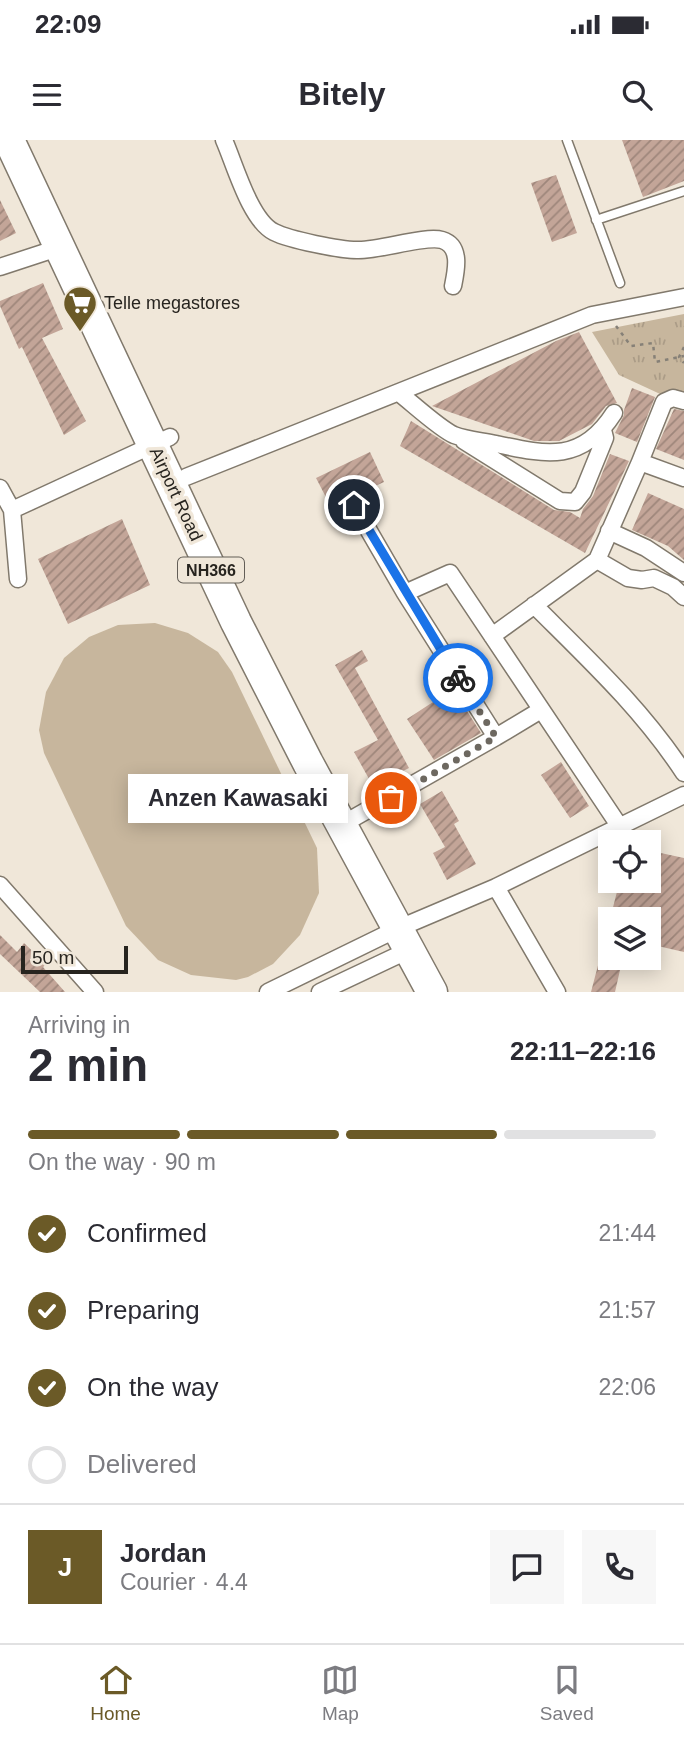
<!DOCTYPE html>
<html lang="en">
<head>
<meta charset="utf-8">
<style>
  :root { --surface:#fff; --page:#f7f7f7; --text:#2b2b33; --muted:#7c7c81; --line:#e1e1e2; --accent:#6b5a27 }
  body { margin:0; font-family:Arial,sans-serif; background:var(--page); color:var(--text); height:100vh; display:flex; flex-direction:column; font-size:26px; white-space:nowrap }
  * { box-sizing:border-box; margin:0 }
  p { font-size:23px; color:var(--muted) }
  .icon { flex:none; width:38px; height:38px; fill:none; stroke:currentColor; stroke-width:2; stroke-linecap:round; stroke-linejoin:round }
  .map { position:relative; height:852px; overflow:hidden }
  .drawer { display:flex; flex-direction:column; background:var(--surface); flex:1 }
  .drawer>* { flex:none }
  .tools { position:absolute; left:598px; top:690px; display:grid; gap:14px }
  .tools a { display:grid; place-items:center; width:63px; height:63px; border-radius:0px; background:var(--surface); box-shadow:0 4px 18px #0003; font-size:35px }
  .scale { position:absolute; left:21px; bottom:18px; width:107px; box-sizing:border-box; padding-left:7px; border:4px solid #27241f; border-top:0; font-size:19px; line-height:24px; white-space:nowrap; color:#27241f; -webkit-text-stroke:5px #f0e7d9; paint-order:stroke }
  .pin { position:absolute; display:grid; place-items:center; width:60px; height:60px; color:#fff; margin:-30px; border:4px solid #fff; border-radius:50%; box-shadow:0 2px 7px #0007 }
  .courier { position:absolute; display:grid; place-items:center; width:70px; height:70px; margin:-35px; border:5px solid #1a73e8; border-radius:50%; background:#fff; color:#222; box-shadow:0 2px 9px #0007 }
  .bubble { position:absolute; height:49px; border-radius:0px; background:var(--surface); box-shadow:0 4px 18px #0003; font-size:23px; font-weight:700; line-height:49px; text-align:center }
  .head em { font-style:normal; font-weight:700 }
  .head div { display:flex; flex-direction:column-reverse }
  .head { display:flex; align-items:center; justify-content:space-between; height:119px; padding:0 28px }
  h1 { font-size:46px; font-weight:700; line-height:52px }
  .bar { display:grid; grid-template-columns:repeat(4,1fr); gap:10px 7px; align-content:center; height:84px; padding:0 28px }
  .bar i { height:9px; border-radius:5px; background:var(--line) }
  .bar .active { background:var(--accent) }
  .bar p { grid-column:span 4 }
  .line { display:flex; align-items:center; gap:18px; padding:0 28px; border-top:2px solid var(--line) }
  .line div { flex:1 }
  .round { display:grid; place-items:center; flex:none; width:74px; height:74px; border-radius:0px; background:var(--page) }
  ol { padding:0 28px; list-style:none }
  li { display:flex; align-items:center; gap:21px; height:77px }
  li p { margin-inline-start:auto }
  li .icon { padding:7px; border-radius:50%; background:var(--accent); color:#fff; stroke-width:4 }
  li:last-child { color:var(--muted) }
  li i { width:38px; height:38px; border:4px solid var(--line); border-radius:50% }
  .status { display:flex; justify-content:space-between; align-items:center; height:49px; padding:0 35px; background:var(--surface); direction:ltr }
  .status svg { height:19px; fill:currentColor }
  header { display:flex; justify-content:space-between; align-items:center; height:91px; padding:0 28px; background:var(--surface); font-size:32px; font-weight:700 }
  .tab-bar { display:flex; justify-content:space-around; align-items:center; height:98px; border-top:2px solid var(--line); background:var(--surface); font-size:19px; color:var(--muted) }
  .tab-bar a { display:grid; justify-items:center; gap:4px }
  .tab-bar .active { color:var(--accent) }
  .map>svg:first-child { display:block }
</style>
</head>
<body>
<div class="status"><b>22:09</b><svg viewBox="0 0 49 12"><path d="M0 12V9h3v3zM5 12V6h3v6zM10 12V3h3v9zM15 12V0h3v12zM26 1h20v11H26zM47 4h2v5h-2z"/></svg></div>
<header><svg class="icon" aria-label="menu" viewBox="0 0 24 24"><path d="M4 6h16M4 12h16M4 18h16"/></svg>Bitely<svg class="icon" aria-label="search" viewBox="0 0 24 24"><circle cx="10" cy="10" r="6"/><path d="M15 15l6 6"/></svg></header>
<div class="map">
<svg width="684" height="852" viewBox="0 0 684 852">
  <defs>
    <pattern id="park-tufts" width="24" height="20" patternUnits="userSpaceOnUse" patternTransform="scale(1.75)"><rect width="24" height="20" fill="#c7b69d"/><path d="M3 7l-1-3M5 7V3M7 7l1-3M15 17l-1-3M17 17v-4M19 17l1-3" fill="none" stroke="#ab9c87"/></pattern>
    <pattern id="building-hatch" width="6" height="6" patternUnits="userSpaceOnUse" patternTransform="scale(1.75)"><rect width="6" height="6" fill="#c3a598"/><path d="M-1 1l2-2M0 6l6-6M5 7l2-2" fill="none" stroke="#9e867b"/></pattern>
  </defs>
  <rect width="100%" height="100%" fill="#f0e7d9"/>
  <path fill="#c7b69d" d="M155 483 188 493 218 512 232 532 317 708 319 753 300 795 273 824 248 837 236 840 191 835 158 820 126 786 44 613 39 590 46 552 64 518 89 497 118 485Z"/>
  <path fill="url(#park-tufts)" d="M684 174V265L619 235 592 192Z"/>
  <path fill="url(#building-hatch)" d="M622 0H684V41L643 57Z
    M556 35 577 93 552 102 531 43Z
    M0 60 16 93 0 101Z
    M43 143 63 189 42 198 86 281 64 295 22 207 19 209 0 166V161Z
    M579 192 617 263 606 266 592 284 559 301H534L432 266 556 201Z
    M632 248 655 257 637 302 615 293 624 275V270Z
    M674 269 684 271V320L656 309Z
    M411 281 554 370 570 372 580 378 583 369 593 356 610 314 629 321 585 413 400 306Z
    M370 312 384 342 356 355 349 356 331 367 316 338Z
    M648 353 684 369V420L668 406 632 390Z
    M122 379 150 445 68 484 38 419Z
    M362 510 368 521 355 528 409 628 373 646 354 612 378 600 335 525Z
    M453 549 481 593 434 620 407 579Z
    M561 622 589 666 570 678 541 635Z
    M442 651 459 681 454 684 476 724 447 740 433 713 445 707 420 664Z
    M656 712 684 718V812L649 804V779H610L620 740 648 747Z
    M607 791 611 792V817H623L615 852H591Z
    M0 795 17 812 24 803 46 824 43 827 65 852H40L0 814Z"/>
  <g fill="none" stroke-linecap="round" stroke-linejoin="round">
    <g stroke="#81796c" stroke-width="11">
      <path id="lane" d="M567 0 620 143
        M596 80 684 51"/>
    </g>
    <g stroke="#81796c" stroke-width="19">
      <path id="street" d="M224 0C235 25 250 80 274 92 290 100 340 110 357 110 379 111 425 95 442 100 462 106 456 131 453 146
        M0 127 61 107
        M399 253C412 263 440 289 454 295 467 300 483 301 496 304 547 315 582 323 614 273
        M464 301 560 361 575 362 583 352 605 298 603 290
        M640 322 664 262 673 258 684 261
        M186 337 592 175 684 157
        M0 348 12 370 18 439
        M354 365 405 453 450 433 620 687
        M12 370 170 297
        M609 391 646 408 684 433
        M597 420 628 438 642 440 654 438 673 447 684 457
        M405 453 496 597 541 570
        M534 465C589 520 641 568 684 633
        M492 496 597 420 640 322 684 338
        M350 680 496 597
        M0 745 95 852
        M496 747 557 852
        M268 852 397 789 496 747 684 655
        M320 852 409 810"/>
    </g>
    <g stroke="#81796c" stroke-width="33">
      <path id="highway" d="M9 0 236 482 308 623 432 852"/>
    </g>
    <path stroke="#868077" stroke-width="2.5" stroke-dasharray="3.5 5" stroke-linecap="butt" d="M616 186 631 206 653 203 655 222 684 216
      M684 207 679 217 684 223"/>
    <use href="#lane" stroke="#fff" stroke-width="8"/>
    <use href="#street" stroke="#fff" stroke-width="16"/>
    <use href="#highway" stroke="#fff" stroke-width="30"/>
  </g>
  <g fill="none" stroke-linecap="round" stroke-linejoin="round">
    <path stroke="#6d6860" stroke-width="7" stroke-dasharray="0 12.6" d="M391 658 496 597 458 538"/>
    <path stroke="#1a73e8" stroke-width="9" d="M354 365 458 538"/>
  </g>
  <defs>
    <g id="supermarket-pin" transform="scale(1.75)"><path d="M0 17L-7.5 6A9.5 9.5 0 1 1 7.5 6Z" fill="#6b5a27" stroke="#f0e7d9"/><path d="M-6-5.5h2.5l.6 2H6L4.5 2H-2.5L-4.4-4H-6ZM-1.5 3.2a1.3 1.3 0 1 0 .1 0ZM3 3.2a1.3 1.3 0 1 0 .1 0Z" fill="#fff"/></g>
  </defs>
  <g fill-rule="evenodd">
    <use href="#supermarket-pin" x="80" y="163"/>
  </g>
  <g text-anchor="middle" stroke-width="7" stroke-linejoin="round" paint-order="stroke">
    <rect fill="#f0e7d9" stroke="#635e57" stroke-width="2" x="178" y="417.5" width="66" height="25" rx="5"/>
    <g font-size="16" font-weight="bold" fill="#27241f">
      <text x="211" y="436">NH366</text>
    </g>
    <g font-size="18" fill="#27241f" stroke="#f0e7d9" text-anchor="start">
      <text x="104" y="169">Telle megastores</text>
    </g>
    <g font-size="18" fill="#27241f" stroke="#f0e7d9">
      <text transform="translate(176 354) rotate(65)" y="6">Airport Road</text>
    </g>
  </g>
</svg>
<div class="tools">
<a><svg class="icon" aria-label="locate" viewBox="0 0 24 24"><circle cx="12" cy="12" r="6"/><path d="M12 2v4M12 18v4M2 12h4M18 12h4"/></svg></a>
<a><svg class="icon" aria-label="layers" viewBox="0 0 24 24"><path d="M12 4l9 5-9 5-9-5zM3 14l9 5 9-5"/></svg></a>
</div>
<div class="scale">50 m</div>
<div class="pin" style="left:391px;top:658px;background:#ea580c"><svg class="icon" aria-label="bag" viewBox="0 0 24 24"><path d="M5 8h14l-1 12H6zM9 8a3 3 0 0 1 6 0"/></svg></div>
<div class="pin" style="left:354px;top:365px;background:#1f2937"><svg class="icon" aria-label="home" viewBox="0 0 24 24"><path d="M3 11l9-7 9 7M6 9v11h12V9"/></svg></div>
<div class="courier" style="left:458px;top:538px"><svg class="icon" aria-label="bike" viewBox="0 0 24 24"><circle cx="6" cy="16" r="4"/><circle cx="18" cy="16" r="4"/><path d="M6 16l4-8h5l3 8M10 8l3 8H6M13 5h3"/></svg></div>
<div class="bubble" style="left:128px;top:634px;width:220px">Anzen Kawasaki</div>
</div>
<section class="drawer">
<div class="head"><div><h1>2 min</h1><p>Arriving in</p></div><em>22:11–22:16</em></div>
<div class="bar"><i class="active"></i><i class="active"></i><i class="active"></i><i></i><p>On the way · 90 m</p></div>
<ol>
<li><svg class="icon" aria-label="check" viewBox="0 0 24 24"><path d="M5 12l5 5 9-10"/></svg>Confirmed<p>21:44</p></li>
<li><svg class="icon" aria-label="check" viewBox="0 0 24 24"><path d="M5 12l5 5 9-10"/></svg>Preparing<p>21:57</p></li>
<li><svg class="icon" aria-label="check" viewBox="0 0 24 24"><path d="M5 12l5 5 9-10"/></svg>On the way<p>22:06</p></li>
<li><i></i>Delivered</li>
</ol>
<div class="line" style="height:126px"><b class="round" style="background:var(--accent);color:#fff">J</b><div><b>Jordan</b><p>Courier · 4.4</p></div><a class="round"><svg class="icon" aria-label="chat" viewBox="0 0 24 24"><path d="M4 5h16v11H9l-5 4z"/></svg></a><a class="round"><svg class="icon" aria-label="phone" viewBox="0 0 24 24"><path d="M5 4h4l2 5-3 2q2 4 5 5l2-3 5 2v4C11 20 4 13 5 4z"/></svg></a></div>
</section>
<nav class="tab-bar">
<a class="active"><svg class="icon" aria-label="home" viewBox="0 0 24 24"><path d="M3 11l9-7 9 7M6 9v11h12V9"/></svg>Home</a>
<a><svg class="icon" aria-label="map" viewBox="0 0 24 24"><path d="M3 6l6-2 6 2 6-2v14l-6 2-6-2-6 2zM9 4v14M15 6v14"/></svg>Map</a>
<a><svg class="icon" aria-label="saved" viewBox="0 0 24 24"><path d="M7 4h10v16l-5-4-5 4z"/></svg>Saved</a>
</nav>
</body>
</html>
